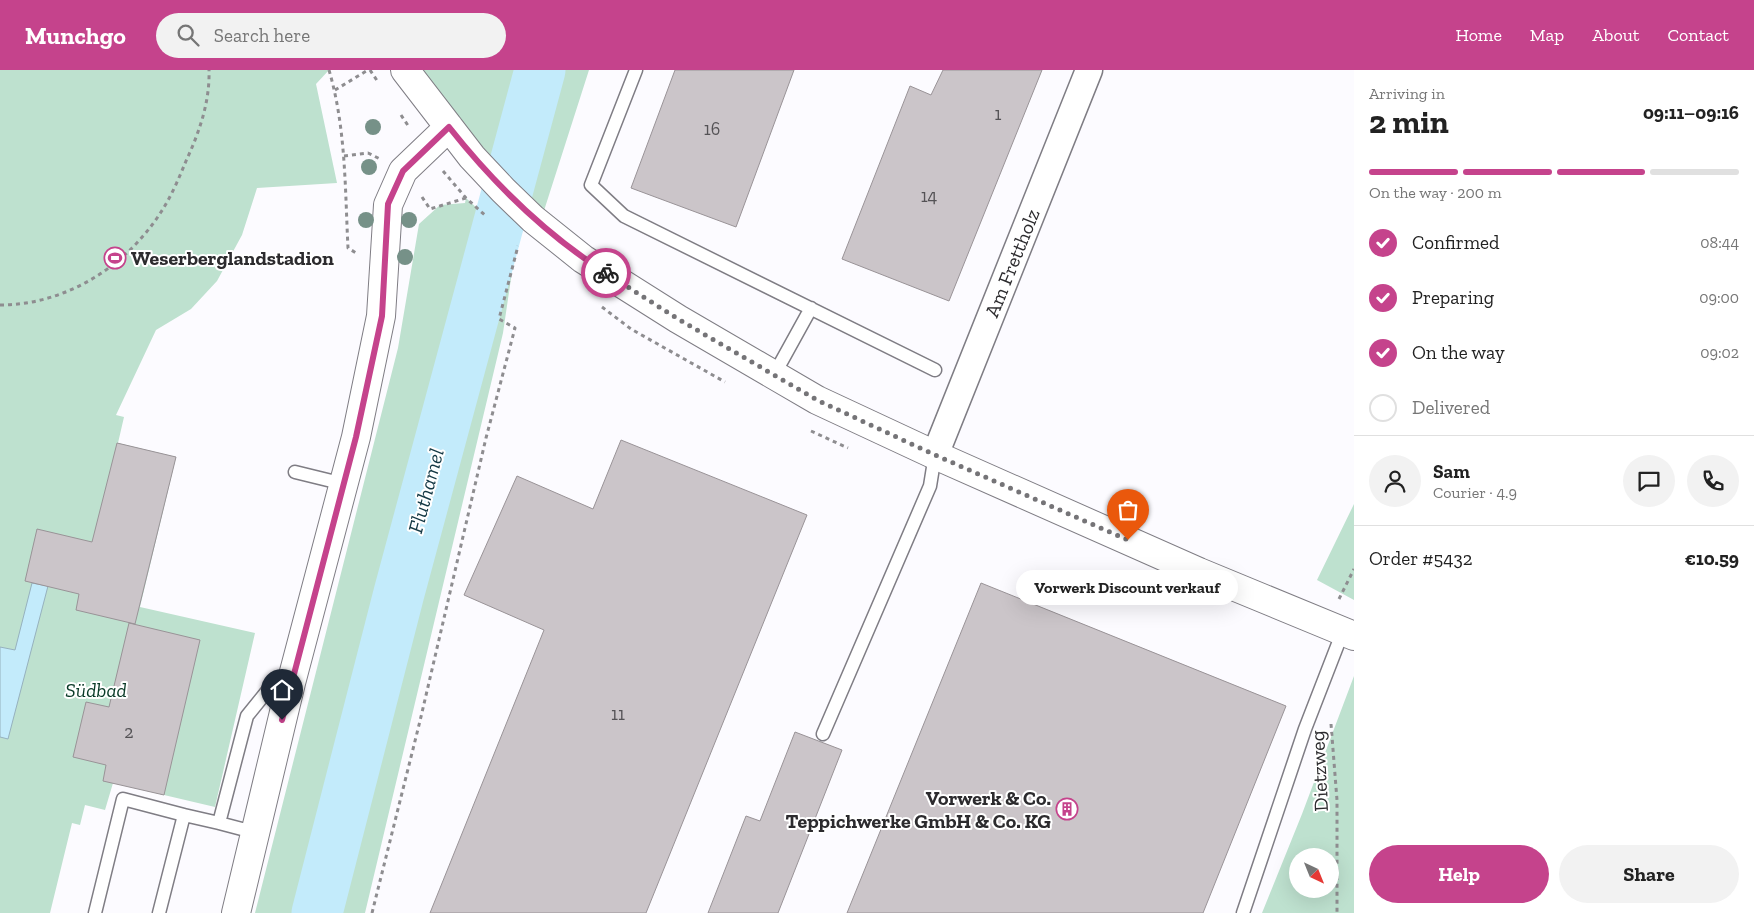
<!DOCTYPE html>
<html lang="en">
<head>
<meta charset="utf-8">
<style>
  :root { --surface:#fff; --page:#f2f2f2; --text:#222; --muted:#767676; --line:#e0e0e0; --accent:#c5438c }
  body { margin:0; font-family:"Zilla Slab",serif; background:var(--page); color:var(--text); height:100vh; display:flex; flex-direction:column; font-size:19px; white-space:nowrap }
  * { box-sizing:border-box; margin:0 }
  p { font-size:16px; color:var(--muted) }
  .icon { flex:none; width:28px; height:28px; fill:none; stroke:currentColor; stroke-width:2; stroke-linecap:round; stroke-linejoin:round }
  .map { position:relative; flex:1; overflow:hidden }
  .sheet { display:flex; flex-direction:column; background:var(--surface); width:400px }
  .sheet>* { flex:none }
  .needle { width:32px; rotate:137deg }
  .buttons { position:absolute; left:1289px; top:778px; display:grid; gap:10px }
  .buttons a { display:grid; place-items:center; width:50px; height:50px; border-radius:50%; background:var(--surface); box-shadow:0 5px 20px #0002; font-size:25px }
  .pin { position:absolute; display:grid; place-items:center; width:42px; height:42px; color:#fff; margin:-51px -21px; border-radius:50% 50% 50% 0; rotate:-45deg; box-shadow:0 0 5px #0007 }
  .pin .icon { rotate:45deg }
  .courier { position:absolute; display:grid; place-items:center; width:50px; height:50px; margin:-25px; border:4px solid #c5438c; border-radius:50%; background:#fff; color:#222; box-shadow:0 1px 6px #0007 }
  .bubble { position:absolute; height:35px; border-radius:18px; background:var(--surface); box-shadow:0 5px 20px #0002; font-size:16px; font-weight:700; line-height:35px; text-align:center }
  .summary em { font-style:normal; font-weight:700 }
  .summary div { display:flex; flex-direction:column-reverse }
  .summary { display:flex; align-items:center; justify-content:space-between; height:85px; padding:0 15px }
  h1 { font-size:32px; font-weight:700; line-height:38px }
  .bar { display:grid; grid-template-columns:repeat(4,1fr); gap:8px 5px; align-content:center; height:60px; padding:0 15px }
  .bar i { height:6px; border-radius:4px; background:var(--line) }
  .bar .active { background:var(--accent) }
  .bar p { grid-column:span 4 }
  .line { display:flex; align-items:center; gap:12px; padding:0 15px; border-top:1px solid var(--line) }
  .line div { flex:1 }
  .round { display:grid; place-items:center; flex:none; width:52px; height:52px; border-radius:26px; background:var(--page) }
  ol { padding:0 15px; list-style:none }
  li { display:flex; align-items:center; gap:15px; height:55px }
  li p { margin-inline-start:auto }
  li .icon { padding:5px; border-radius:50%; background:var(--accent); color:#fff; stroke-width:4 }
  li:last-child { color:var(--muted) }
  li i { width:28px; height:28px; border:2px solid var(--line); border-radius:50% }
  .cta { display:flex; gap:10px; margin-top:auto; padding:10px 15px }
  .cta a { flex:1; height:58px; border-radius:30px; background:var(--accent); color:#fff; font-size:20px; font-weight:700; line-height:58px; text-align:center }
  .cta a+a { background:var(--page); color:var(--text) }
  header { display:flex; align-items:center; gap:30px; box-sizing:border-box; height:70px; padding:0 25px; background:var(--accent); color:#fff }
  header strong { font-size:24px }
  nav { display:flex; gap:28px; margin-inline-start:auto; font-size:18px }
  .search { width:350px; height:45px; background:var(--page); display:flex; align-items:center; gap:12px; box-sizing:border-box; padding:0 18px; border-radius:28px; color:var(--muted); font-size:19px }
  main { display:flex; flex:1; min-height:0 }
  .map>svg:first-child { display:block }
</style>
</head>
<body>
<header>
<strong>Munchgo</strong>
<div class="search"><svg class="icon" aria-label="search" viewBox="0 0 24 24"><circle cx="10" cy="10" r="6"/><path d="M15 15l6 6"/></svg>Search here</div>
<nav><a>Home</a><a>Map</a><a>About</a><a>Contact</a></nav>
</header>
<main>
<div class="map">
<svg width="1354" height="843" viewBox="0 0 1354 843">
  <rect width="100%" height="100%" fill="#fcfbff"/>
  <path fill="#bee1cf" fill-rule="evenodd" d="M0 0H329L316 14 337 113 257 118 242 165 217 211 191 239 156 260 116 345 124 347 118 373 176 387 140 537 255 563 215 737 113 713 105 740 85 735 80 755 72 753 50 843H0Z
    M405 0H589L541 150Z
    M466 128 518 176 514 188 503 263 365 843H255L398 278 419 154 440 135 465 133Z
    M1354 434V530L1317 510Z
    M1354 606V843H1262L1302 744ZM1298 786H1330V819H1298Z"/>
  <path fill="#c3ebfb" stroke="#96b1be" d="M32 513 48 516 8 669 0 667V577L15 580Z"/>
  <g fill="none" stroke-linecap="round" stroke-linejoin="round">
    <path stroke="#c3ebfb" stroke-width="51" d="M317 843 399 523 540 0"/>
  </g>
  <path fill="#cbc5c9" stroke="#999397" d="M675 0H794L736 157 631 118Z
    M943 0H1042L949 231 842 189 910 16 931 25Z
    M621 370 807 445 646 843H430L544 560 464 525 517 406 593 439Z
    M117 373 176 387 135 554 76 540 79 524 25 511 37 459 92 472Z
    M981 513 1286 636 1203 843H847Z
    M129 553 200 570 164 725 103 711 106 695 73 687 86 632 109 637Z
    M795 662 842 680 778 843H708L746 746 760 751Z"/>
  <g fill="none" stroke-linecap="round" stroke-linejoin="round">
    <g stroke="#7f7d84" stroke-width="15">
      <path id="service" d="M636 0 591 115 624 146 935 300
        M774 305 811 238
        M295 402 344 414
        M823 664 930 416 935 385
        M184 745 219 753
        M257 763 219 753 247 646 268 620 291 613
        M95 843 123 729 184 745 159 843
        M1243 843 1305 659 1343 561"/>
    </g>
    <g stroke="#7f7d84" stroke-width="29">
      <path id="minor" d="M935 385 1089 0"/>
    </g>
    <g stroke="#7f7d84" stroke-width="30">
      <path id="secondary" d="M405 0 472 87 503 120 533 149 583 189 678 249 817 330 935 385 1199 502 1354 566
        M236 843 291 613 356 367 381 246 388 135 403 101 449 57"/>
    </g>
    <path stroke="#8e8d90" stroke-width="3" stroke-dasharray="4 4" stroke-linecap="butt" d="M329 0C346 58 345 119 348 178L356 183
      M370 0 378 12
      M335 20 368 0
      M401 45 409 57
      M344 86 368 83 380 89
      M443 101 466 128 487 147
      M422 127 430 139 466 128
      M0 235C65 235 126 197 161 142 171 127 179 108 186 91 199 63 210 32 209 0
      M602 237 631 259 725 312
      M811 361 848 378
      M1339 529 1354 499
      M1331 654 1337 730V843
      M372 843 420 651 486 368 515 258 499 249 518 176"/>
    <use href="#service" stroke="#fff" stroke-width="12"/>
    <use href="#minor" stroke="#fff" stroke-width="26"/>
    <use href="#secondary" stroke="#fff" stroke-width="28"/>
  </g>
  <g fill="#769188">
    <circle cx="373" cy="57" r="8"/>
    <circle cx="369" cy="97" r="8"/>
    <circle cx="366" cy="150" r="8"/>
    <circle cx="409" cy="150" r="8"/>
    <circle cx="405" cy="187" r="8"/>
  </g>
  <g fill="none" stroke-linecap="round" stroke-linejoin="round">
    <path stroke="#757477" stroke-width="5" stroke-dasharray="0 9" d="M606 203 678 249 817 330 935 385 1128 470"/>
    <path stroke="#c5438c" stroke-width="6" d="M282 650 356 367 382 246 388 134 403 101 449 57C494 114 544 163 606 203"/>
  </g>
  <defs>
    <g id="stadium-ring" transform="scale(1.125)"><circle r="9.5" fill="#fff" stroke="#c5438c" stroke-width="1.5"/><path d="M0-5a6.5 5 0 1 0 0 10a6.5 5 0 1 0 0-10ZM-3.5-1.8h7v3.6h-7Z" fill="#c5438c"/></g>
    <g id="building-ring" transform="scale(1.125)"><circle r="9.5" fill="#fff" stroke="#c5438c" stroke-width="1.5"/><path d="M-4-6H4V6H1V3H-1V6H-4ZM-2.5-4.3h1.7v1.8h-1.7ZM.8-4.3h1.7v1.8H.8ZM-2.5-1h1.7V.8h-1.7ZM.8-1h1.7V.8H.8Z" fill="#c5438c"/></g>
  </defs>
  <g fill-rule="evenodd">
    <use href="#stadium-ring" x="115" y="188"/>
    <use href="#building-ring" x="1067" y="739"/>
  </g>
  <g text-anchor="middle" stroke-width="4" stroke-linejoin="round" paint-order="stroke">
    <g font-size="18" fill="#545255">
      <text x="998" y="50">1</text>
      <text x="712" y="65">16</text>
      <text x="929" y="132">14</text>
      <text x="618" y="650">11</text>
      <text x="129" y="668">2</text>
    </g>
    <g font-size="20" font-weight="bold" fill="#2c2b2e" stroke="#fff" text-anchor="start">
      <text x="131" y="195">Weserberglandstadion</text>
      <text x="1051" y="735" text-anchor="end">Vorwerk &amp; Co.<tspan x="1051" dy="23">Teppichwerke GmbH &amp; Co. KG</tspan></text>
    </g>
    <g font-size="20" fill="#2c2b2e" stroke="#fff">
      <text transform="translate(1012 193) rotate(-68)" y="7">Am Frettholz</text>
      <text transform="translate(1319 701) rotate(-93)" y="7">Dietzweg</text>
    </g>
    <g font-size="20" font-style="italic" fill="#093a27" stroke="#fff">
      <text x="96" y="627">Südbad</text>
    </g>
    <g font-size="21" font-style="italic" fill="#133844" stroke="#fff">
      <text transform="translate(426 421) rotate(-75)" y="7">Fluthamel</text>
    </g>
  </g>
</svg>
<div class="buttons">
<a><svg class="needle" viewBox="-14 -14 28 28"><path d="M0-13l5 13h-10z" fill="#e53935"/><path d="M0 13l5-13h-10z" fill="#767676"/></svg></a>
</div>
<div class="pin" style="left:1128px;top:470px;background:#ea580c"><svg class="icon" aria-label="bag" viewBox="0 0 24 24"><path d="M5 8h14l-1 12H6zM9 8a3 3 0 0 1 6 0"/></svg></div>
<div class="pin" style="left:282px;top:650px;background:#1f2937"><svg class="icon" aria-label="home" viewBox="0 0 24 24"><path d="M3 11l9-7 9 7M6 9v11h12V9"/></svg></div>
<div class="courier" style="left:606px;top:203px"><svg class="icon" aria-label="bike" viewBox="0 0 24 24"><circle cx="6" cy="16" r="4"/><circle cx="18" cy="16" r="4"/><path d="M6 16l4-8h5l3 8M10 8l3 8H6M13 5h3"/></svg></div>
<div class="bubble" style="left:1016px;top:500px;width:222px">Vorwerk Discount verkauf</div>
</div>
<section class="sheet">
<div class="summary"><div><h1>2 min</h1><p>Arriving in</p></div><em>09:11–09:16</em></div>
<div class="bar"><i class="active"></i><i class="active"></i><i class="active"></i><i></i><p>On the way · 200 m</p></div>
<ol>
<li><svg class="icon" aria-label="check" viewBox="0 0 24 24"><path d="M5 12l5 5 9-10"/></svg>Confirmed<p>08:44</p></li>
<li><svg class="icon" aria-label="check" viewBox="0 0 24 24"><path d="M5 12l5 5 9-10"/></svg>Preparing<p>09:00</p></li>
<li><svg class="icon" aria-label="check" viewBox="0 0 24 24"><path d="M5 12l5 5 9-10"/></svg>On the way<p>09:02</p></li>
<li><i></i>Delivered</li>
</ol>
<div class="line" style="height:90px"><a class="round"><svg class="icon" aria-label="person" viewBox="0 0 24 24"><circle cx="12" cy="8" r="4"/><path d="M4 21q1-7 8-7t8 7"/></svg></a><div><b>Sam</b><p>Courier · 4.9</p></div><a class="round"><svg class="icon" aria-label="chat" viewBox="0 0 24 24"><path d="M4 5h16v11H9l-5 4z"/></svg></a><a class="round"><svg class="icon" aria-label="phone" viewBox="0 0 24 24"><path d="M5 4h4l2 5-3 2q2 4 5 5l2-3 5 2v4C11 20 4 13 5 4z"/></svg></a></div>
<div class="line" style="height:65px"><div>Order #5432</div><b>€10.59</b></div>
<div class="cta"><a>Help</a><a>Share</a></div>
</section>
</main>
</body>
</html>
